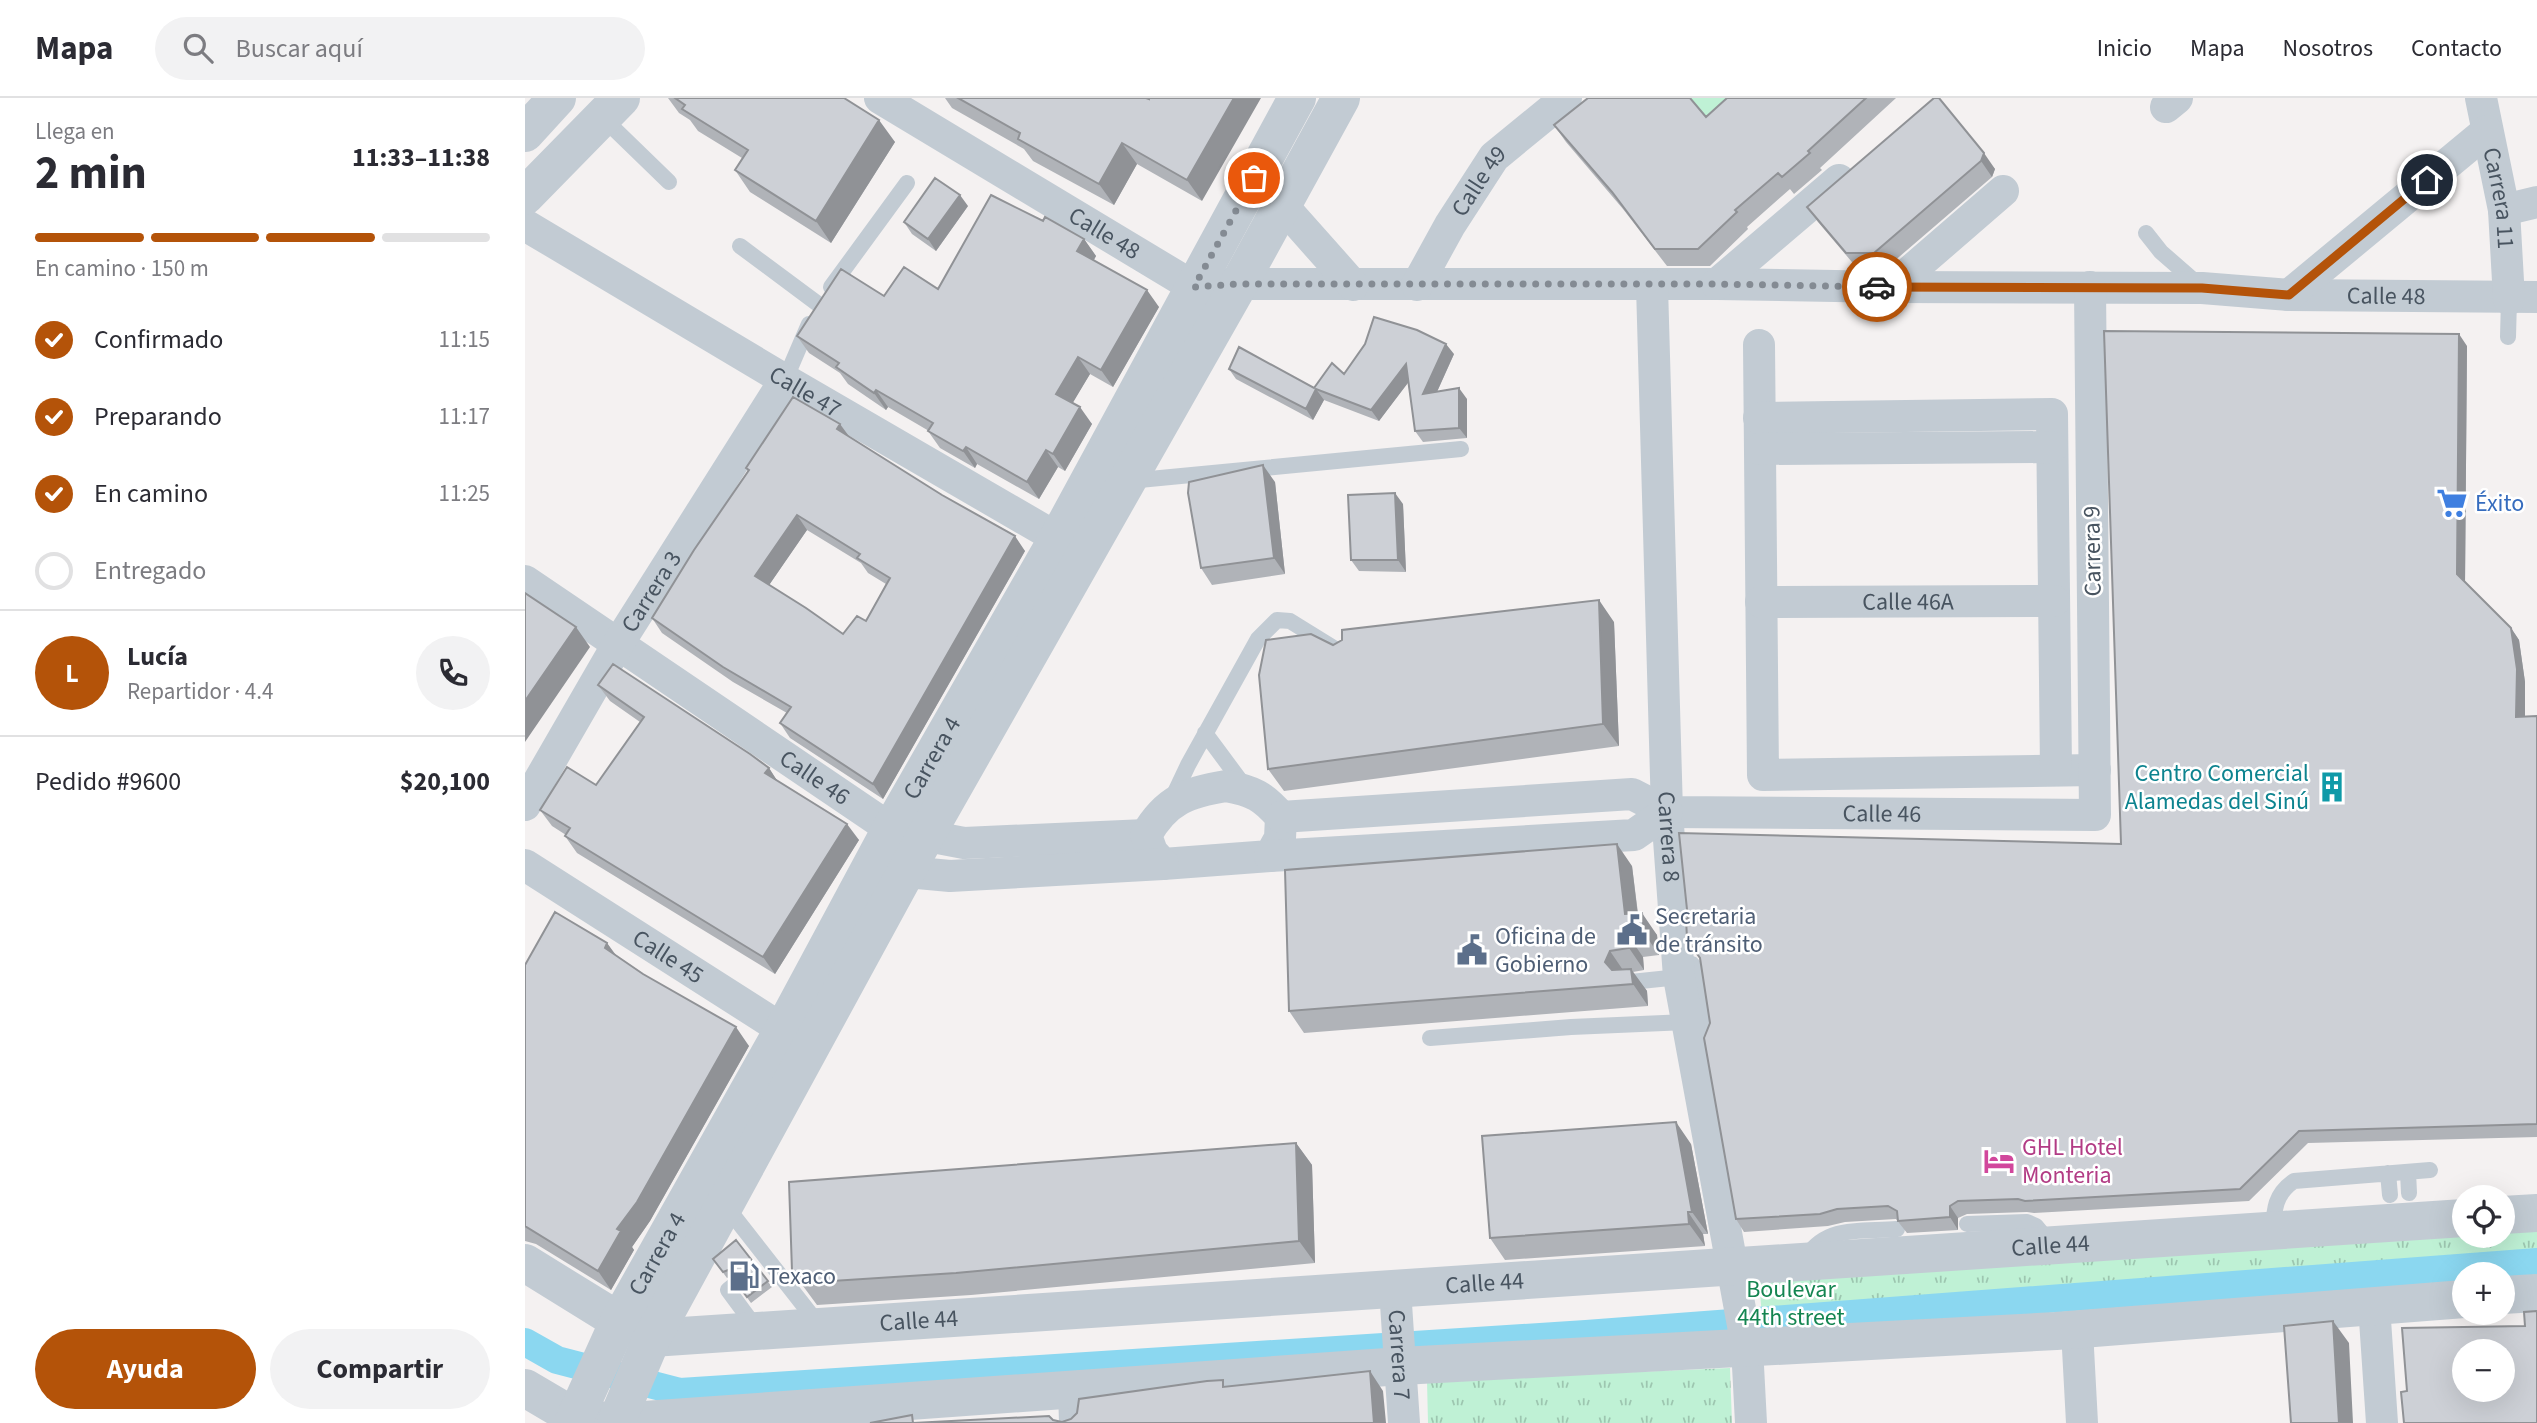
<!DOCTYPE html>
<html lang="es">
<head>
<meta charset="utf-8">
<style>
  :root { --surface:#fff; --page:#f2f2f3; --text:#2b2b33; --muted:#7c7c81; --line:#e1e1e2; --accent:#b45309 }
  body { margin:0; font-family:"Source Sans 3",sans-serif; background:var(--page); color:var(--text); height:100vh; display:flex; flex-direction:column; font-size:26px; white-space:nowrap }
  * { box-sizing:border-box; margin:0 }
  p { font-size:23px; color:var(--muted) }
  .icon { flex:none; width:38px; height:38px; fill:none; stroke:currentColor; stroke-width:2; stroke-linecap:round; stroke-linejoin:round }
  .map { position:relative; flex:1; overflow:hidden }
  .details { display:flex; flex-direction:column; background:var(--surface); width:525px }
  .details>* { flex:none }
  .fabs { position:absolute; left:1927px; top:1087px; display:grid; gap:14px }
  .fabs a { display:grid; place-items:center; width:63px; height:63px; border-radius:50%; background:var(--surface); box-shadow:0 7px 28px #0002; font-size:35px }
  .pin { position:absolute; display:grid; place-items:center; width:60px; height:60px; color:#fff; margin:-30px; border:4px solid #fff; border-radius:50%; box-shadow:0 2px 7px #0007 }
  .courier { position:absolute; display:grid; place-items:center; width:70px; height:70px; margin:-35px; border:5px solid #b45309; border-radius:50%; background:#fff; color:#222; box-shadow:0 2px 9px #0007 }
  .summary em { font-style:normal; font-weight:700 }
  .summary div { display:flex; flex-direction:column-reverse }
  .summary { display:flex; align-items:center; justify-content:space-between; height:119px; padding:0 35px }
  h1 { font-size:46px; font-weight:700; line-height:52px }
  .bar { display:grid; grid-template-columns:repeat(4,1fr); gap:10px 7px; align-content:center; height:84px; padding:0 35px }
  .bar i { height:9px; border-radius:5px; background:var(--line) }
  .bar .selected { background:var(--accent) }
  .bar p { grid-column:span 4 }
  .line { display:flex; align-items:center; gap:18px; padding:0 35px; border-top:2px solid var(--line) }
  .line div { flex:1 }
  .round { display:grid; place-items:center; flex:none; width:74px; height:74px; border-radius:37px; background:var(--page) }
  ol { padding:0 35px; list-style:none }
  li { display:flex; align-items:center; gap:21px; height:77px }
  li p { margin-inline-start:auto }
  li .icon { padding:7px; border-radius:50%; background:var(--accent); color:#fff; stroke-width:4 }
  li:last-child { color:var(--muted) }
  li i { width:38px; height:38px; border:4px solid var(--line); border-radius:50% }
  .button { display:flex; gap:14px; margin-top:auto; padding:14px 35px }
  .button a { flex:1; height:80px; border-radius:42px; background:var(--accent); color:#fff; font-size:28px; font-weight:700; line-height:80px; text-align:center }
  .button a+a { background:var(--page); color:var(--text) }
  header { display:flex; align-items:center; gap:42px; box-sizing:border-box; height:98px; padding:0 35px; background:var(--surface); border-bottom:2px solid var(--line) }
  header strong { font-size:33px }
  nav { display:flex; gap:38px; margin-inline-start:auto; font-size:24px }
  .search { width:490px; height:63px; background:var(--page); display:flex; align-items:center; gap:18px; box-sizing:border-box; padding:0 24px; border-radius:38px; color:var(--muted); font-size:26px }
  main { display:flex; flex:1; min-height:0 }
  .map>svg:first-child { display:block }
</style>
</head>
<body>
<header>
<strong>Mapa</strong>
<div class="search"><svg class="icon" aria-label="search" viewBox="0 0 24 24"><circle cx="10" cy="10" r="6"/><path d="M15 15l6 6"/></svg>Buscar aquí</div>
<nav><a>Inicio</a><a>Mapa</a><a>Nosotros</a><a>Contacto</a></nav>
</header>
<main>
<section class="details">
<div class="summary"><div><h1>2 min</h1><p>Llega en</p></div><em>11:33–11:38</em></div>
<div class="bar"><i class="selected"></i><i class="selected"></i><i class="selected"></i><i></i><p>En camino · 150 m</p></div>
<ol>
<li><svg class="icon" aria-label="check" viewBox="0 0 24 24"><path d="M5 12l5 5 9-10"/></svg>Confirmado<p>11:15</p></li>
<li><svg class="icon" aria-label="check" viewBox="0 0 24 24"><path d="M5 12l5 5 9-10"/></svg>Preparando<p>11:17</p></li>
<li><svg class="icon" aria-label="check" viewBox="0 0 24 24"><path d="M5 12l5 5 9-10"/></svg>En camino<p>11:25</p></li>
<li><i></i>Entregado</li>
</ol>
<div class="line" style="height:126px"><b class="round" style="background:var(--accent);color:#fff">L</b><div><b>Lucía</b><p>Repartidor · 4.4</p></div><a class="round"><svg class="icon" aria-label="phone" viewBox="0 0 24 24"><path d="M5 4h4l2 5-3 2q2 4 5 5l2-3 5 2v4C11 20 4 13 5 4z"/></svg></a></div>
<div class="line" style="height:91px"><div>Pedido #9600</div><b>$20,100</b></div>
<div class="button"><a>Ayuda</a><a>Compartir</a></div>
</section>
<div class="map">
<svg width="2012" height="1325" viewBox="0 0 2012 1325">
  <defs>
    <pattern id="park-tufts" width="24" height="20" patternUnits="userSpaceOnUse" patternTransform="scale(1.75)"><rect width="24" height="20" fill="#bff1d5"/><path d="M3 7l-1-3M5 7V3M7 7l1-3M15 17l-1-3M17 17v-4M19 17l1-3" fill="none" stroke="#9dc6b0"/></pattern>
  </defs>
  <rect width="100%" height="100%" fill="#f4f1f1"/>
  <path fill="#bff1d5" d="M1163 0H1216L1193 34Z"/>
  <path fill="url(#park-tufts)" d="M2012 1132V1176L1978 1179V1176H1939V1182L1238 1232 1234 1181 1939 1138H1978V1134Z
    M1205 1270 1207 1325H903L902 1283Z"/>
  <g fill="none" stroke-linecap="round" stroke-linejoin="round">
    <path stroke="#8bd7f0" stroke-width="28" d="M0 1244 32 1262 155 1294 1061 1236 2012 1164"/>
    <path stroke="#c2cbd3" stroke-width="16" d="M77 19 144 84
      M1621 135 1636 154 1675 188
      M215 148 293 206
      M306 189 382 85
      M1983 239 1984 201
      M260 282 284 226
      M604 383 936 351
      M680 635 720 689
      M646 703 663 667 733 541 752 522 765 523 820 557
      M1153 863 1167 866 1173 874 1183 939 1179 946 1173 950
      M1106 884 1154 879
      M905 940 1046 929 1162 924
      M1883 1074 1884 1095
      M1863 1075 1865 1097
      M200 1107 294 1227
      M1442 1126 1502 1124 1511 1128 1525 1145
      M1748 1133C1749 1111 1750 1096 1769 1083L1905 1072
      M1282 1158C1303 1127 1337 1134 1372 1131
      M208 1188 203 1192 231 1230"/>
    <g stroke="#c2cbd3" stroke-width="32">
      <path id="s1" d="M355 0 669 189 714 186H1192L1367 189 1677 190 1764 197 2012 199"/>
      <path id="s2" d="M1956 0 1979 112 1984 201"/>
      <path d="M1641 9 1652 0"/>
      <path d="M757 107 828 187"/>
      <path d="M1979 112 2012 104"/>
      <path id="s3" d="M0 127 260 282 553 452"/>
      <path d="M1192 186 1314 82"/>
      <path id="s4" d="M892 187 925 127 969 59 1041 0"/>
      <path id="s5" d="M1127 188 1142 714 1154 879 1222 1249 1226 1325"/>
      <path d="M1367 189 1478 93"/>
      <path d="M1764 197 1962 33"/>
      <path d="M1234 247 1238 677 1570 672"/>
      <path d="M1234 320 1527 316 1531 672"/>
      <path d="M1235 351 1527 349"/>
      <path id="s6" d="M0 483 366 731 439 745 621 737"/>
      <path id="s7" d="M1236 504 1529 503"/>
      <path d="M701 688C728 693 738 698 756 719L755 740 745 758 638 766 627 754 621 737C641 702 663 694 701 688Z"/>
      <path id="s8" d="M0 707 93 546 260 282"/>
      <path id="s9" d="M756 719 1107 696 1142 714 1570 717 1565 189"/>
      <path d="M745 758 1109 737 1142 714"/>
      <path id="s10" d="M0 767 279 945"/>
      <path d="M382 774 425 778 638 766"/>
      <path id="s11" d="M870 1191 879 1325"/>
      <path d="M1849 1207 1857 1325"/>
      <path d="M1552 1232 1557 1325"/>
      <path d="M549 1290 550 1325"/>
    </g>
    <g stroke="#c2cbd3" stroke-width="38">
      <path d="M0 35 32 0"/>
      <path d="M0 98 96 0"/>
      <path d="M1978 1117 2012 1115"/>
      <path id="s12" d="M0 1165 94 1223 127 1240 1939 1120"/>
      <path d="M1978 1197 2012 1195"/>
      <path d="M0 1290 51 1320 91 1324 876 1268 1531 1233 1939 1201"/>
      <path id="s13" d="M48 1325 94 1223 258 932 366 731 533 440 772 0"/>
      <path d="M91 1325 127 1240 400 739 714 186 816 0"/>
    </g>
  </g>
  <path fill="#b0b3b8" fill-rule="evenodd" d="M143 0H319L370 44 306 145 225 94 210 72 217 60 173 33 165 22 154 15Z
    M420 0H621L677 103 612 66 589 107 508 63 499 51 427 10Z
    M1202 0H1371L1295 70 1297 72 1269 96 1265 91 1222 129 1223 131 1185 168H1142L1098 111 1041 44 1029 27 1181 19Z
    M1409 0 1470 71 1467 79 1360 171 1332 170 1293 124 1282 109Z
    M443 108 411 153 387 136 379 124Z
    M518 123 559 141 571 158 569 162 634 209 588 289 565 276 547 305 567 326 540 373 533 369 514 401 452 366 450 370 415 350 403 333H404L363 309 361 312 323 286 315 275 284 255 272 238 359 198 413 191Z
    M1942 248 1940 484 1986 530 1994 542 2000 584V619L2012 618V1039L1783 1045 1724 1103 1509 1115 1502 1114 1442 1116 1433 1120V1132L1382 1135 1371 1121 1320 1124 1303 1128 1219 1134 1211 1121 1185 925 1175 860 1162 840 1596 746Z
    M929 256 912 294 942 301V340L898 344 890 333 883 284 854 323 799 302 788 322 711 281 704 271 789 290 819 276Z
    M324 339 500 453 358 701 265 640 255 625 262 615 208 584 137 535 127 520 223 374 221 370ZM282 432 336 465 343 475 361 486 341 523 318 536 244 487Z
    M750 384 760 476 687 487 676 470Z
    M878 406 881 474 834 473 826 462Z
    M1089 524 1094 648 759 693 743 671 808 547Z
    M73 587 244 670 252 683 334 742 250 876 52 755 40 738 41 737 27 728 15 712 71 687 115 624 85 603Z
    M1107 768 1113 815 1132 837 1134 857 1118 859 1119 872 1108 874 1122 893 1123 908 779 935 764 913Z
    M82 845 91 857 224 948 125 1123 107 1149 109 1152 86 1192 11 1146 0 1143V867Z
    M771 1045 787 1067 790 1165 446 1197 292 1207 267 1173Z
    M1166 1046 1183 1136H1178L1180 1148 980 1162 965 1140Z
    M211 1142 247 1189 226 1205 213 1187 214 1180 207 1178 202 1180 188 1161Z"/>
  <path fill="#909296" d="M709 0H736L677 103 662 82Z
    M354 22 370 44 306 145 291 123Z
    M597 45 612 66 589 107 574 86Z
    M1459 55 1470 71 1467 79 1456 63Z
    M435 97 443 108 411 153 403 141Z
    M559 141 571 158 564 170 552 153Z
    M622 192 634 209 588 289 576 272Z
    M1934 236 1942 248 1940 488 1932 476Z
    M921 246 929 256 906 307 898 296Z
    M553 259 565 276 543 313 531 296Z
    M881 266 889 277 854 323 846 312Z
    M934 290 942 301V340L934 330Z
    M791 291 799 302 788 322 781 311Z
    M351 292 363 309 361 312 349 295Z
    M555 309 567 326 540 373 528 356Z
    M315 326 326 341 312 331Z
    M441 349 452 366 450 370 438 353Z
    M521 352 533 369 514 401 502 384Z
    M738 367 750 384 760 476 749 460Z
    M870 395 878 406 881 474 873 462Z
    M272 417 282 432 240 493 230 478Z
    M490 438 500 453 358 701 348 686Z
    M1074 502 1089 524 1094 648 1078 626Z
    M51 529 65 549 0 644V603Z
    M1986 530 1994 542 2000 584V631L1991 619Z
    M244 670 255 687 240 675Z
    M322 726 334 742 250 876 238 859Z
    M1092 746 1107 768 1115 835 1100 816Z
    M1117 815 1132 837 1134 857 1119 835Z
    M1103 837 1118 859 1119 872 1104 850Z
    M82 845 96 865 80 850Z
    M1085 853 1100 875 1096 886 1080 864Z
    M1106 871 1122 893 1123 908 1108 886Z
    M211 929 224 948 125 1123 107 1149 109 1152 86 1192 73 1173 92 1131Z
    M1151 1024 1166 1046 1183 1136 1167 1114Z
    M771 1045 787 1067 790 1165 774 1143Z
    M1425 1108 1433 1120V1132L1425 1119Z
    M1163 1114 1178 1136 1180 1148 1164 1126Z
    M1808 1223 1824 1245 1828 1325H1814Z
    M845 1273 858 1293 861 1325H849Z"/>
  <path fill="#cdd0d6" stroke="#909296" stroke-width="2" fill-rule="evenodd" d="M150 0H319L354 22 291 123 210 72 223 52 157 11 160 7Z
    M433 0H621L624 1V0H709L662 82 597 45 574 86 493 41 495 35Z
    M1063 0H1165L1181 19 1202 0H1341L1283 53 1285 55 1257 79 1253 75 1210 112 1212 114 1173 151H1130L1087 94 1029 27Z
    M1409 0H1414L1459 55 1456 63 1349 155H1321L1282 109Z
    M410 80 435 97 403 141 379 124Z
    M466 97 518 123 520 119 559 141 552 153 622 192 576 272 553 259 531 296 555 309 528 356 521 352 502 384 441 349 438 353 403 333 408 325 351 292 349 295 311 269 314 265 272 238 316 171 359 198 379 169 413 191Z
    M849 219 892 232 921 246 898 296 934 290V330L890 333 881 266 846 312 791 291 781 311 704 271 714 249 789 290 807 265 819 276 840 246Z
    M1579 233 1934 236 1932 476 1986 530 1992 571 1991 619 2012 618V1026L1774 1033 1715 1091 1500 1103 1493 1101 1433 1103 1425 1108V1119L1373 1123 1372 1113 1363 1108 1312 1111 1295 1116 1211 1121 1179 940 1185 925 1175 860 1165 846 1164 839 1162 840 1161 821H1163L1154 735 1596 746Z
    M268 299 315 326 312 331 417 397 490 438 348 686 255 625 266 609 198 569 127 520 169 452 224 372 221 370ZM272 417 335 456 332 460 365 480 341 523 332 518 318 536 281 510 230 478Z
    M738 367 749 460 676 470 663 395 664 384Z
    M870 395 873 462H826L823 397Z
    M0 495 51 529 0 603Z
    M1074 502 1078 626 743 671 734 577 741 542 786 536 808 547 817 542V532Z
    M88 566 225 656 244 670 240 675 322 726 238 859 40 738 45 730 15 712 42 669 71 687 119 619 73 587Z
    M1092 746 1100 816 1117 815 1119 835 1103 837 1104 850 1085 853 1080 864 1087 872 1106 871 1108 886 764 913 760 772Z
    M30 814 82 845 80 850 118 876 211 929 112 1104 92 1131 96 1133 73 1173 0 1128V867Z
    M1151 1024 1167 1114H1163L1164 1126 965 1140 957 1038Z
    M771 1045 774 1143 431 1175 276 1185 267 1173 264 1084Z
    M211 1142 243 1183 222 1199 213 1187 214 1181 212 1175 203 1172 198 1174 188 1161Z
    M2012 1213V1325H1879L1876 1294 1882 1293 1877 1230 2000 1228 1999 1214ZM1939 1253H1978V1292H1939Z
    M1808 1223 1814 1325H1766L1759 1228Z
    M845 1273 849 1325H345L387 1317 388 1325 524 1318 528 1322 537 1324 546 1321 552 1315 554 1301 682 1283 698 1282V1289Z"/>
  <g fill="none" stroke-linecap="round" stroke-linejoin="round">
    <path stroke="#848b93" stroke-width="7" stroke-dasharray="0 12.6" d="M729 80 669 189 713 186H1192L1352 189"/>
    <path stroke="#b45309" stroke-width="9" d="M1352 189 1677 190 1764 197 1902 82"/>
  </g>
  <defs>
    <g id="supermarket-bare" transform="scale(2.415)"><path d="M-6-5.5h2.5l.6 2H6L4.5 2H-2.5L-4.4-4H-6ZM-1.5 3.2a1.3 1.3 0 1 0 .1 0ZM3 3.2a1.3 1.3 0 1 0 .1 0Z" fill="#3f7fe0" stroke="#fff" stroke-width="2.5" paint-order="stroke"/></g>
    <g id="building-bare" transform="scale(2.415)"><path d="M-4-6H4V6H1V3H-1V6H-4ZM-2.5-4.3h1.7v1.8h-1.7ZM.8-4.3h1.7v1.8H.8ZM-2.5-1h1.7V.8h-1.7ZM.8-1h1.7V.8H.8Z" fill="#0f9aa8" stroke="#fff" stroke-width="2.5" paint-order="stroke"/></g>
    <g id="civic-bare" transform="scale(2.415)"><path d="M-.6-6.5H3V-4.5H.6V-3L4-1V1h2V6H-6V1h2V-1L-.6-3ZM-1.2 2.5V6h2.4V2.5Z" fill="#5c6f8a" stroke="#fff" stroke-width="2.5" paint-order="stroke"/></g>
    <g id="hotel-bare" transform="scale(2.415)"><path d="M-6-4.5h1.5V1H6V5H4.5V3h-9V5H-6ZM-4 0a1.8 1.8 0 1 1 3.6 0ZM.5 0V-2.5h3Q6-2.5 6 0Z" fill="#d1479c" stroke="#fff" stroke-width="2.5" paint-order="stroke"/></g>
    <g id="fuel-bare" transform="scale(2.415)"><path d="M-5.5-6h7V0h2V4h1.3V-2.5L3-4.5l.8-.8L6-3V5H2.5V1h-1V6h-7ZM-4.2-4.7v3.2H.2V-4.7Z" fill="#5c6f8a" stroke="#fff" stroke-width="2.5" paint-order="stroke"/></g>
  </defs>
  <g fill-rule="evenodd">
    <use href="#supermarket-bare" x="1927" y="405"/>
    <use href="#building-bare" x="1807" y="689"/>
    <use href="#civic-bare" x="1107" y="832"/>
    <use href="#civic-bare" x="947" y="852"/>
    <use href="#hotel-bare" x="1474" y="1063"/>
    <use href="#fuel-bare" x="219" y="1178"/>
  </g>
  <g text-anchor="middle" stroke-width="5" stroke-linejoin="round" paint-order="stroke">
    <g font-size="24" fill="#485460" stroke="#fff">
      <text dy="8" stroke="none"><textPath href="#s4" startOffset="121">Calle 49</textPath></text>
      <text dy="8" stroke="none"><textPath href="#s2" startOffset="102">Carrera 11</textPath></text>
      <text dy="8" stroke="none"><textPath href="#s1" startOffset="262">Calle 48</textPath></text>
      <text dy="8" stroke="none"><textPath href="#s1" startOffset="1559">Calle 48</textPath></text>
      <text dy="8" stroke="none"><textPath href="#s3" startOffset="326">Calle 47</textPath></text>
      <text transform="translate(1567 453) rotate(-91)" y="8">Carrera 9</text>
      <text dy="8" stroke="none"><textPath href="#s8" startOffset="248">Carrera 3</textPath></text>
      <text dy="8" stroke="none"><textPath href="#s7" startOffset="147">Calle 46A</textPath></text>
      <text dy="8" stroke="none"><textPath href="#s13" startOffset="756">Carrera 4</textPath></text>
      <text dy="8" stroke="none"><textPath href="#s6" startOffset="350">Calle 46</textPath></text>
      <text dy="8" stroke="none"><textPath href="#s9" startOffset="606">Calle 46</textPath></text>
      <text dy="8" stroke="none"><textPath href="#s5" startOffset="551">Carrera 8</textPath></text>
      <text dy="8" stroke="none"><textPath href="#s10" startOffset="170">Calle 45</textPath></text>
      <text dy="8" stroke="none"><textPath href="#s12" startOffset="1549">Calle 44</textPath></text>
      <text dy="8" stroke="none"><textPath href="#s13" startOffset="189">Carrera 4</textPath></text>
      <text dy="8" stroke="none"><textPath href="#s12" startOffset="982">Calle 44</textPath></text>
      <text dy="8" stroke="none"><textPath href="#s12" startOffset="415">Calle 44</textPath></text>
      <text dy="8" stroke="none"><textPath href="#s11" startOffset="66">Carrera 7</textPath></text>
    </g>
    <g font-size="24" fill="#366cbe" stroke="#fff" text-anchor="start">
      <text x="1950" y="413">Éxito</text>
    </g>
    <g font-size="24" fill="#0d838f" stroke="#fff" text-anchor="end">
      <text x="1784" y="683">Centro Comercial<tspan x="1784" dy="28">Alamedas del Sinú</tspan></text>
    </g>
    <g font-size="24" fill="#4e5e75" stroke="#fff" text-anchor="start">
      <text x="1130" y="826">Secretaria<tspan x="1130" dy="28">de tránsito</tspan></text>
      <text x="970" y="846">Oficina de<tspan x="970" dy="28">Gobierno</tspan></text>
      <text x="242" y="1186">Texaco</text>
    </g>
    <g font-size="24" fill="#b23c85" stroke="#fff" text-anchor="start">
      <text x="1497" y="1057">GHL Hotel<tspan x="1497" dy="28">Monteria</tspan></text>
    </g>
    <g font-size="24" fill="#148551" stroke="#fff">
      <text x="1266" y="1199">Boulevar<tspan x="1266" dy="28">44th street</tspan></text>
    </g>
  </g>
</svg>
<div class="fabs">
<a><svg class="icon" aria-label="locate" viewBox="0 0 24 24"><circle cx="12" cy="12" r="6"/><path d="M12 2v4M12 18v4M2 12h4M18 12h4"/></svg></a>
<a>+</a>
<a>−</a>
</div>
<div class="pin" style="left:729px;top:80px;background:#ea580c"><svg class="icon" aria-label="bag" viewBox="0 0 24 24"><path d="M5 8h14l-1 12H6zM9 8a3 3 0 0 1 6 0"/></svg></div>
<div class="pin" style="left:1902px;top:82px;background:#1f2937"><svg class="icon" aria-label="home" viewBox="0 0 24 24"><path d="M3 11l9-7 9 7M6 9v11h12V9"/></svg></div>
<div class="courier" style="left:1352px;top:189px"><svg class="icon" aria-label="car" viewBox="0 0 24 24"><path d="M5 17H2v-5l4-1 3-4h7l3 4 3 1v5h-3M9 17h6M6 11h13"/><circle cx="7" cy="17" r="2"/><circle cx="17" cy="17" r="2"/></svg></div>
</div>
</main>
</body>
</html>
